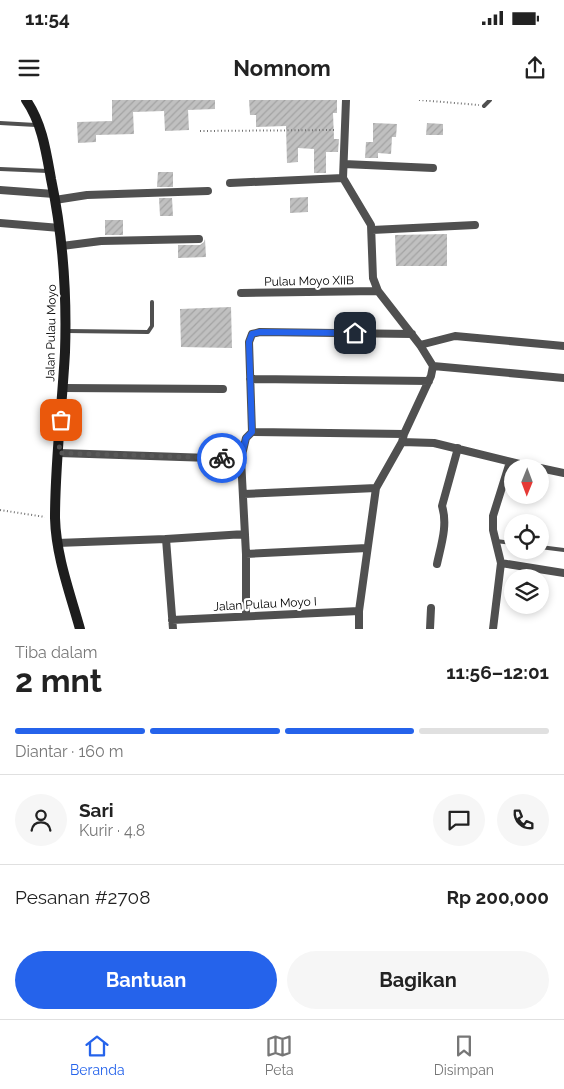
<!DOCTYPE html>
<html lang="id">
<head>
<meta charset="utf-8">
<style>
  :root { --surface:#fff; --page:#f6f6f6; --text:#222; --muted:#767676; --line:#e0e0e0; --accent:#2563eb }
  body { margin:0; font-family:Raleway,sans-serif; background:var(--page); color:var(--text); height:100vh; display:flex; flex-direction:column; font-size:19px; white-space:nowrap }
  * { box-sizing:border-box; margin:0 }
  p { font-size:16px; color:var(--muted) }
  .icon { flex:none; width:28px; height:28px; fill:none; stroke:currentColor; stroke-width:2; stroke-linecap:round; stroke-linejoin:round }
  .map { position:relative; height:529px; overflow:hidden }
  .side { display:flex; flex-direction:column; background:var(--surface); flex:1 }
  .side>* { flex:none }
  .needle { width:32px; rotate:181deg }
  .buttons { position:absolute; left:504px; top:359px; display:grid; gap:10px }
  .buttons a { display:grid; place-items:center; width:45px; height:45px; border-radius:50%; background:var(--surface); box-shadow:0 2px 8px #0003; font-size:25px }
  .pin { position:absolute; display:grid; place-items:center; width:42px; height:42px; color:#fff; margin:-21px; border-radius:10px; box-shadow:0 2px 8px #0006 }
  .courier { position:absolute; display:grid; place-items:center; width:50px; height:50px; margin:-25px; border:4px solid #2563eb; border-radius:50%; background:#fff; color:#222; box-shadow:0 1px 6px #0007 }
  .overview em { font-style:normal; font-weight:700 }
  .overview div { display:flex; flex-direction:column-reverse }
  .overview { display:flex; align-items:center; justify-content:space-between; height:85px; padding:0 15px }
  h1 { font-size:32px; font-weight:700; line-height:38px }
  .bar { display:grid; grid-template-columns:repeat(4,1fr); gap:8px 5px; align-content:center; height:60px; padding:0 15px }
  .bar i { height:6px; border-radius:4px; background:var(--line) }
  .bar .on { background:var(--accent) }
  .bar p { grid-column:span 4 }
  .line { display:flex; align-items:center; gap:12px; padding:0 15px; border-top:1px solid var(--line) }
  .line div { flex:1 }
  .round { display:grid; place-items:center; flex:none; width:52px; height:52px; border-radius:26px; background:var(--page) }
  .action { display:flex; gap:10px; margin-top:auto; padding:10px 15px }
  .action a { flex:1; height:58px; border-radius:30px; background:var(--accent); color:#fff; font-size:20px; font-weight:700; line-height:58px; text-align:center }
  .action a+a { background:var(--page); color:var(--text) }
  .status { display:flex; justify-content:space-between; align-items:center; height:35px; padding:0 25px; background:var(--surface); direction:ltr }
  .status svg { height:14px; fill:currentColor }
  header { display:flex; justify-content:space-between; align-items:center; height:65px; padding:0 15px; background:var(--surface); font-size:22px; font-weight:700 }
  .tabs { display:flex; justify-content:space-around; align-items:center; height:70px; border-top:1px solid var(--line); background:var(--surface); font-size:14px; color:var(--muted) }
  .tabs a { display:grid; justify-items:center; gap:2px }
  .tabs .on { color:var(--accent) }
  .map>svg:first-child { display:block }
</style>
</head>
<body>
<div class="status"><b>11:54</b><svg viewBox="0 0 49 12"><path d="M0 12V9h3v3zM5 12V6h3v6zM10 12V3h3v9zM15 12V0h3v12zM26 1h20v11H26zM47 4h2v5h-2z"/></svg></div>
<header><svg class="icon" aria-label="menu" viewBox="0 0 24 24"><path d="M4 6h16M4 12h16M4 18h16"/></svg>Nomnom<svg class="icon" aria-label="share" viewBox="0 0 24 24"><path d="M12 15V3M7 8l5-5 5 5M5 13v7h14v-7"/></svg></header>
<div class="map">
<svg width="564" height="529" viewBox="0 0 564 529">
  <defs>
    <pattern id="building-hatch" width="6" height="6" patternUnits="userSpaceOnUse" patternTransform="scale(1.25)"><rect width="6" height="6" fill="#c0c0c0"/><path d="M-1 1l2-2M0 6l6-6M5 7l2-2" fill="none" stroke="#a3a3a3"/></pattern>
  </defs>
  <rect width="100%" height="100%" fill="#fff"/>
  <path fill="url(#building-hatch)" d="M112 0H215V9L188 10 189 30 165 31 164 11 133 12 134 34 96 35V42L78 43 77 22 112 21Z
    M249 0H337V13H333L334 39H339L338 52H326V73H314V49L298 48V62L287 63 286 26 256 27V15H250Z
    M373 23 397 24 396 37H392L391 54 378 53V58H365L366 42H373Z
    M427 23 443 24V35H426Z
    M158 72H173V87H157Z
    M308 97V112L290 113V98Z
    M159 98H172L173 116H160Z
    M105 120H123V135H105Z
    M447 134V166H396L395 135Z
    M205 139 206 157 178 158V145H200L204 142Z
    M231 207 232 248 181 247 180 209Z"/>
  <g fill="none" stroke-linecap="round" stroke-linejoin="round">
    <path stroke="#727272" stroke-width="2" stroke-dasharray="1 2.5" stroke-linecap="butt" d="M419 0 479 5
      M200 31 336 30
      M0 410 45 417"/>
    <path stroke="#505050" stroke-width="4" d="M484 6 490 0
      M0 23 36 25
      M0 69 48 71
      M67 231 148 232 152 226V202
      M496 441 512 443
      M540 447 564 450"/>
    <path stroke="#505050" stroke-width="8" d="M346 0 343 78 371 125 373 178 378 191 420 245 433 266 431 276 404 334 402 342 376 388 359 511V529
      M344 64 433 68
      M230 83 343 78
      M0 90 54 94
      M55 100 87 95 208 91
      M0 123 60 128
      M372 130 475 125
      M62 146 101 141 199 139
      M241 193 378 191
      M420 245 455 236 564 246
      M433 266 564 278
      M250 279 429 281
      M63 288 223 289
      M252 332 404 334
      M402 342 434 343 536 368
      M59 353 241 359
      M540 368 564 373
      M244 394 376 388
      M166 439 173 529
      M57 443 166 439 245 434
      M246 454 367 448
      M501 463 564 473
      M437 464C441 445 448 425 442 406L458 348
      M246 516V454L241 359 246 338 252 332 249 242 252 234 260 232 412 234
      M172 520 359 511
      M430 529 431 508
      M493 529 501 463 493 430V416L510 362"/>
    <path stroke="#1d1d1d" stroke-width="10" d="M26 0C42 23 46 51 51 79 63 136 67 193 65 252 62 307 55 363 55 418 56 456 70 493 80 529"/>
  </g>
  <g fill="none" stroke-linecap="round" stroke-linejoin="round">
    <path stroke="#595959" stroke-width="5" stroke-dasharray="0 9" d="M61 320 59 353 222 358"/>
    <path stroke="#2563eb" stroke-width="6" d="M222 358 241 359 246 338 252 332 249 242 252 234 260 232 355 233"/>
  </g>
  <g text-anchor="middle" stroke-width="4.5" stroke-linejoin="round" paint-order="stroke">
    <g font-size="12" fill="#000" stroke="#fff">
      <text transform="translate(309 181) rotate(-1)" y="4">Pulau Moyo XIIB</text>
      <text transform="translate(51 233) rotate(-89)" y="4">Jalan Pulau Moyo</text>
      <text transform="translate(265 504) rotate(-3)" y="4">Jalan Pulau Moyo I</text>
    </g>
  </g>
</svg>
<div class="buttons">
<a><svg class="needle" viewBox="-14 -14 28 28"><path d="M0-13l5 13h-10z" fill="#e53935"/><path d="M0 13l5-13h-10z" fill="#767676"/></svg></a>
<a><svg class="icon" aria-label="locate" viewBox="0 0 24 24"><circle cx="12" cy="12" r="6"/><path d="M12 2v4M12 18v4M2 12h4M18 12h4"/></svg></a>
<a><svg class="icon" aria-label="layers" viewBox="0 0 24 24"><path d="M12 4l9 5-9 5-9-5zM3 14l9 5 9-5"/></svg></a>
</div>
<div class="pin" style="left:61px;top:320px;background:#ea580c"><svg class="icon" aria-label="bag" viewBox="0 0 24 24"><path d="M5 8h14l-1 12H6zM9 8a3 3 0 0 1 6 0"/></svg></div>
<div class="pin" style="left:355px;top:233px;background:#1f2937"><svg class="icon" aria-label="home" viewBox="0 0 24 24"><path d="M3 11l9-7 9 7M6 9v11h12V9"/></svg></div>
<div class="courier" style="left:222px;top:358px"><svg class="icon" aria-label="bike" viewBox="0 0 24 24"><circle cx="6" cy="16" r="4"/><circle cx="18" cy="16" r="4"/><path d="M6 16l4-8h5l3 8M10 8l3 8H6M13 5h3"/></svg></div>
</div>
<section class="side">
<div class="overview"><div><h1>2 mnt</h1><p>Tiba dalam</p></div><em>11:56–12:01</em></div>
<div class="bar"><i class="on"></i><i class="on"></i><i class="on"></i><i></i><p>Diantar · 160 m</p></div>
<div class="line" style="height:90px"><a class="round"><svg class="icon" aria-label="person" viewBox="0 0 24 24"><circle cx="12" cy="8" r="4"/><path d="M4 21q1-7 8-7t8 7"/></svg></a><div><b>Sari</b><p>Kurir · 4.8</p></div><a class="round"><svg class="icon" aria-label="chat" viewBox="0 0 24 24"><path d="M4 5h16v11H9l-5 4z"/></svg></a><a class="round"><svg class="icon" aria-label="phone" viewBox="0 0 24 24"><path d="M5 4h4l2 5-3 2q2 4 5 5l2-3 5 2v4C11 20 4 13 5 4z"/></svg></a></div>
<div class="line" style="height:65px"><div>Pesanan #2708</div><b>Rp 200,000</b></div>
<div class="action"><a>Bantuan</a><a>Bagikan</a></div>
</section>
<nav class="tabs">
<a class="on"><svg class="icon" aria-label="home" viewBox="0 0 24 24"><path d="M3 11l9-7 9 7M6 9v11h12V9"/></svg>Beranda</a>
<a><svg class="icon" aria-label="map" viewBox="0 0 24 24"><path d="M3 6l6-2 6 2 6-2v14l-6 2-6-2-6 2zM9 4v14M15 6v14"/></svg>Peta</a>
<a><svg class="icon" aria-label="saved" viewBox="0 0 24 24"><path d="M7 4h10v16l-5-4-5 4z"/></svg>Disimpan</a>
</nav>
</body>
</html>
